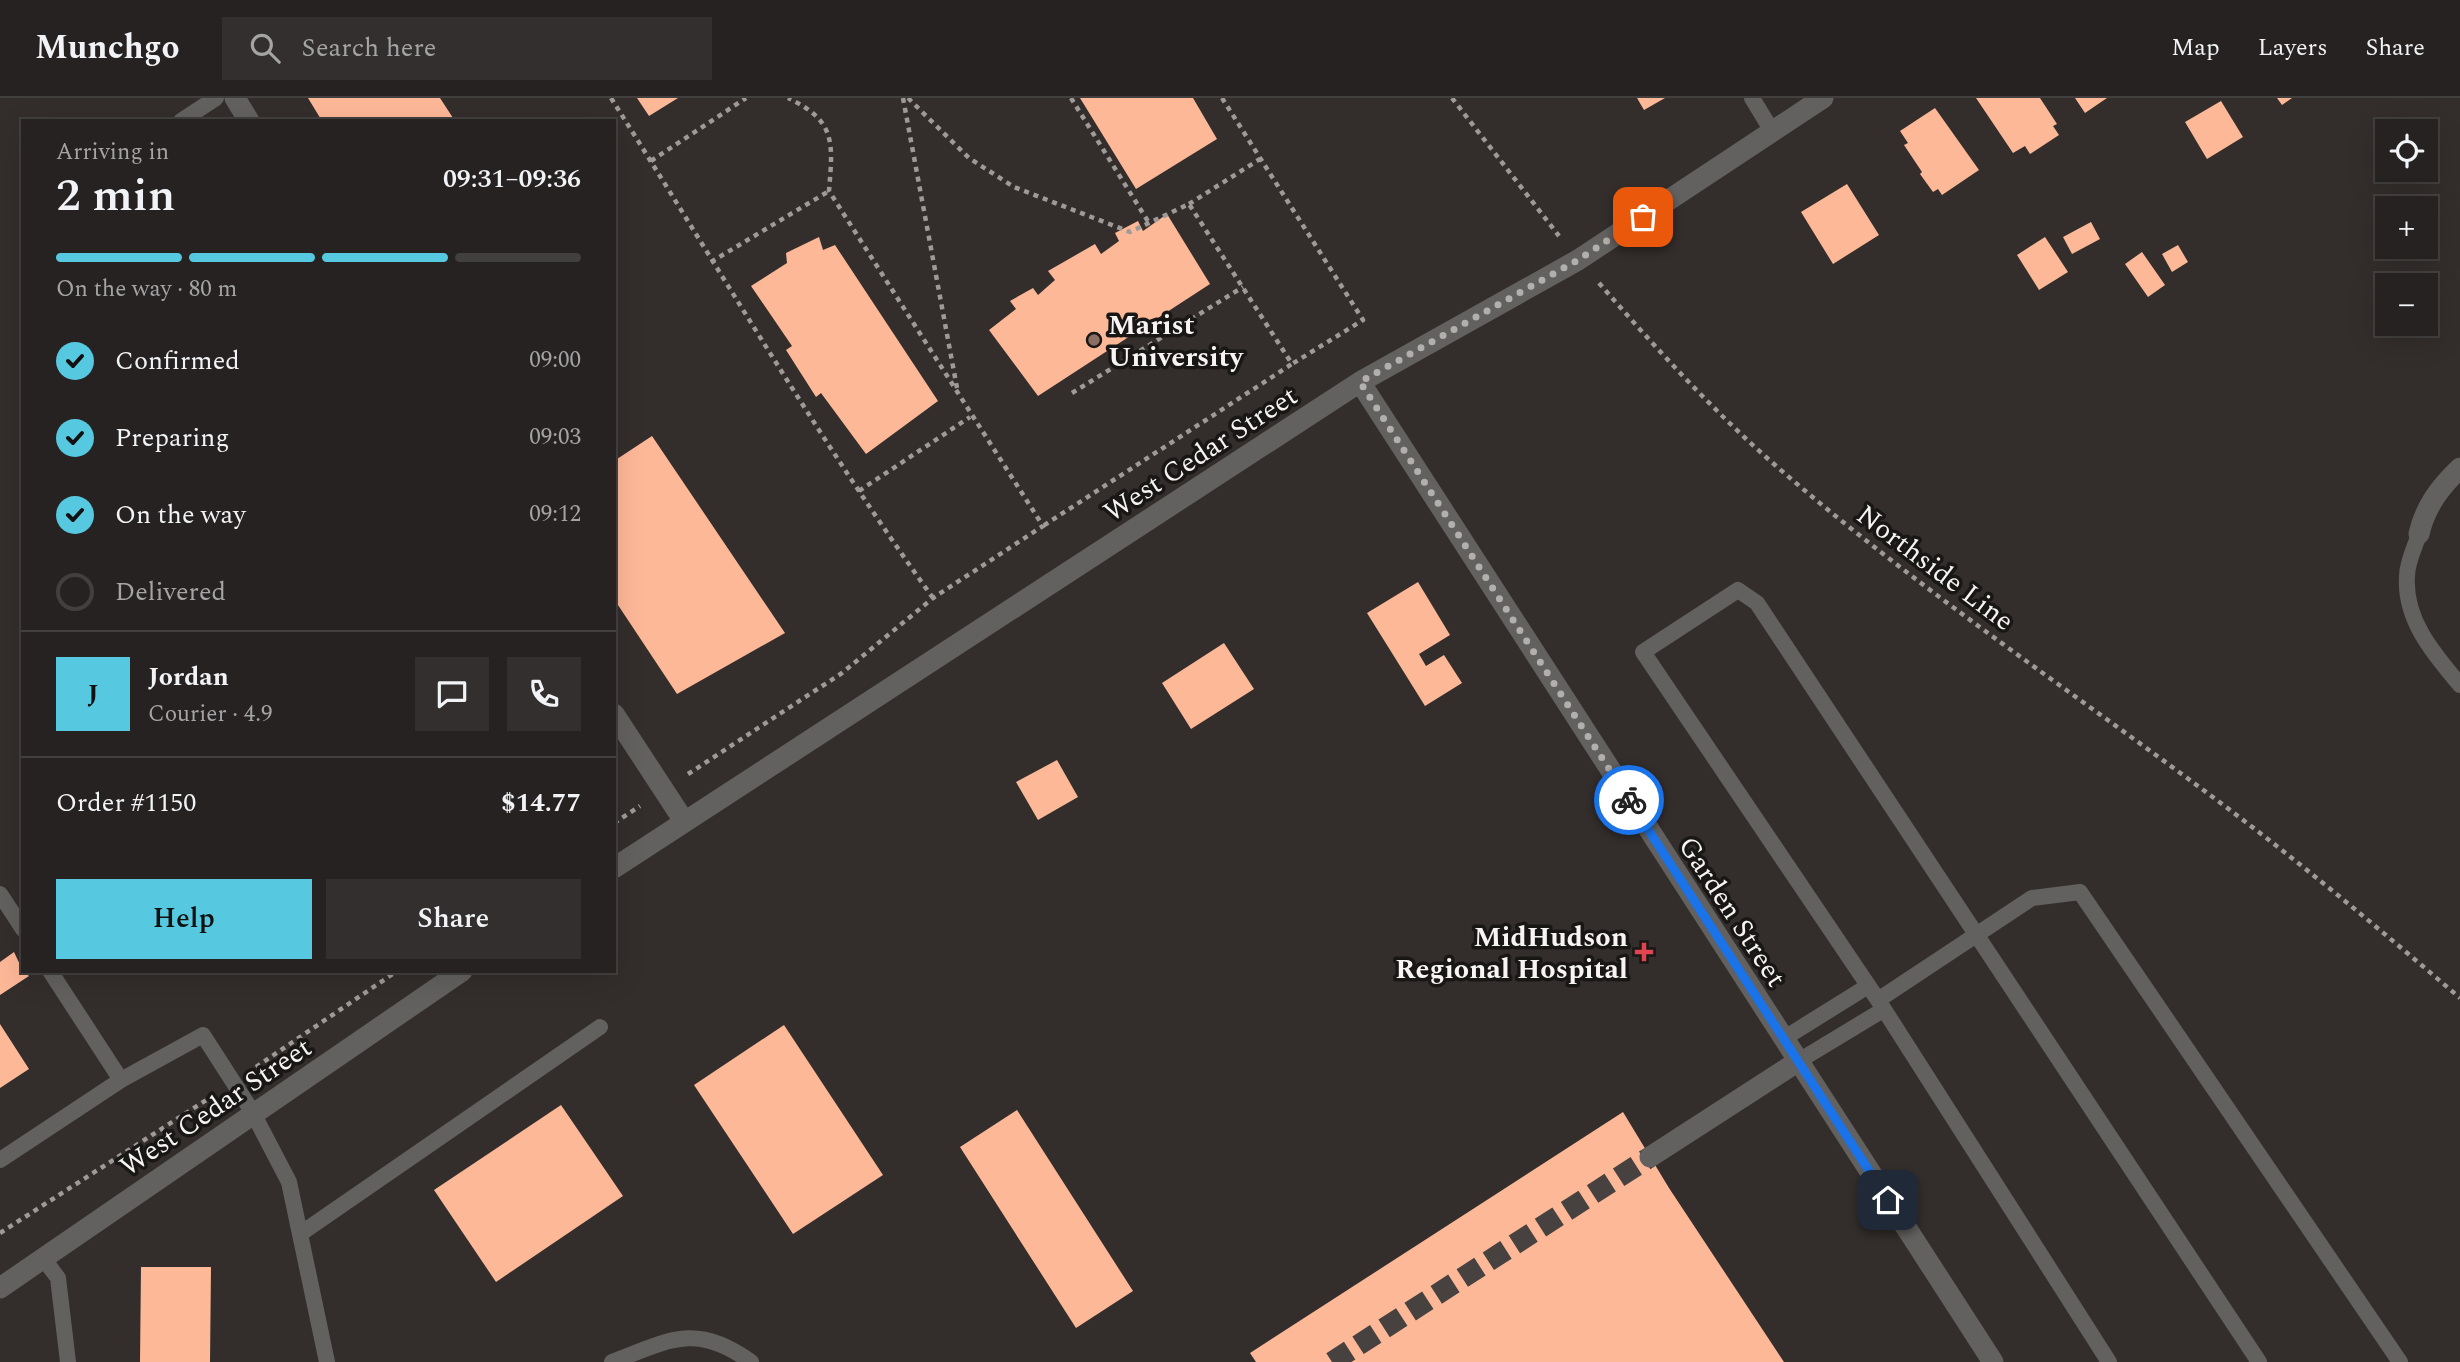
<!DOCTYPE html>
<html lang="en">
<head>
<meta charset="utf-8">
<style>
  :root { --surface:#262221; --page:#322f2e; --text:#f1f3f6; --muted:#a4a4a5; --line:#423f3f; --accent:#56c9e1 }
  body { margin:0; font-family:Spectral,serif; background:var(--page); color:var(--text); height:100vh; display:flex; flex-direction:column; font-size:26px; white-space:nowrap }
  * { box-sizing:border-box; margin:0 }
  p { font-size:23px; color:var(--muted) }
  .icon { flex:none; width:38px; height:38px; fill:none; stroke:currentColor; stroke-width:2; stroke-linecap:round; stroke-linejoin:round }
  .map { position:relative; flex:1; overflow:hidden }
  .sheet { position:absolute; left:21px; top:21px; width:595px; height:854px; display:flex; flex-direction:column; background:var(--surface); border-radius:0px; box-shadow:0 7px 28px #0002,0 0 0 2px var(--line) }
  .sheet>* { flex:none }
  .fabs { position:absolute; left:2375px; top:21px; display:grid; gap:14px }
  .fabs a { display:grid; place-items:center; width:63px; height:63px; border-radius:0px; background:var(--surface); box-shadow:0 7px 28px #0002,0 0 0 2px var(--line); font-size:35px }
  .pin { position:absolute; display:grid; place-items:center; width:60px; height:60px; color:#fff; margin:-30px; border-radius:14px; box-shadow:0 4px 10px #0006 }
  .courier { position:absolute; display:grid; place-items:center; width:70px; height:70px; margin:-35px; border:5px solid #1a73e8; border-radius:50%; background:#fff; color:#222; box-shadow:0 2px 9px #0007 }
  .summary em { font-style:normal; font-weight:600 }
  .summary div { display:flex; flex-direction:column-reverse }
  .summary { display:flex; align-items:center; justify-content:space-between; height:119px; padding:0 35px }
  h1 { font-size:46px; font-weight:600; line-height:52px }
  .bar { display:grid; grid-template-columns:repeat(4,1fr); gap:10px 7px; align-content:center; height:84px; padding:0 35px }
  .bar i { height:9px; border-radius:5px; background:var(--line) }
  .bar .active { background:var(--accent) }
  .bar p { grid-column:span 4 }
  .line { display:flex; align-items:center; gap:18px; padding:0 35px; border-top:2px solid var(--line) }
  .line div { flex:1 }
  .round { display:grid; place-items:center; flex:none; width:74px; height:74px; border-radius:0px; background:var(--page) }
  ol { padding:0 35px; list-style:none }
  li { display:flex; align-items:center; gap:21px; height:77px }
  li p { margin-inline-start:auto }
  li .icon { padding:7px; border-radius:50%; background:var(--accent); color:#111; stroke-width:4 }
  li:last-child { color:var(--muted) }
  li i { width:38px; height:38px; border:4px solid var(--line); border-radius:50% }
  .cta { display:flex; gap:14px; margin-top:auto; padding:14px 35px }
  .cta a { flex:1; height:80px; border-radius:0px; background:var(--accent); color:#111; font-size:28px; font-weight:600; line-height:80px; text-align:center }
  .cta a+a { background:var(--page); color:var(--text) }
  header { display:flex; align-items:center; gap:42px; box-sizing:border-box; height:98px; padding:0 35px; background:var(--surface); border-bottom:2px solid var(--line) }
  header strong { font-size:33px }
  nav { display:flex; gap:38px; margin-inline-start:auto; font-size:24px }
  .search { width:490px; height:63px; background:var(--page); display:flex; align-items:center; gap:18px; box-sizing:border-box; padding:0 24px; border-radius:0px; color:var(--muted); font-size:26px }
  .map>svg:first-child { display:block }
</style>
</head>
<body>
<header>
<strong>Munchgo</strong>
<div class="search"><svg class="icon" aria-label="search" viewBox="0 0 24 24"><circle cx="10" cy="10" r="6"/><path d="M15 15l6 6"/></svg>Search here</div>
<nav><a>Map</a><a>Layers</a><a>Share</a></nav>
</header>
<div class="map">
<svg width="2460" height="1264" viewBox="0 0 2460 1264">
  <rect width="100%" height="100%" fill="#332e2c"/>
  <path fill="#fdb898" d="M308 0H440L455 23H322Z
    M637 0H678L649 18Z
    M1080 0H1193L1217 41 1136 91Z
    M1637 0H1665L1644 12Z
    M1976 0H2040L2057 26 2053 28 2059 37 2030 56 2025 48 2013 55Z
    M2075 0H2107L2085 15Z
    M2277 0H2292L2282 7Z
    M2221 3 2243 39 2207 61 2185 24Z
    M1935 10 1979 72 1942 97 1938 91 1933 94 1920 76 1922 74 1904 47 1908 45 1900 33Z
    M1847 86 1879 137 1833 166 1801 114Z
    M1167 116 1210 186 1038 298 989 232 1016 211 1010 203 1033 190 1038 197 1055 182 1048 173 1095 146 1101 156 1119 143 1115 135 1138 123 1143 133Z
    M2091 124 2100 141 2072 156 2063 139Z
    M819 139 823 152 835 147 938 303 866 356 821 295 816 299 786 252 792 248 751 188 787 165 786 155Z
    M2045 139 2068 174 2039 192 2017 157Z
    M2178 147 2188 164 2172 174 2162 156Z
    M2142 154 2165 187 2148 199 2125 166Z
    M652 338 785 535 677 596 614 501V363Z
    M1418 484 1450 537 1419 556 1426 568 1444 557 1462 585 1425 608 1367 515Z
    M1224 545 1254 591 1191 631 1162 585Z
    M1057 662 1078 699 1038 722 1016 684Z
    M14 854 23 873 29 878 0 897V864Z
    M0 926 29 971 0 990Z
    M784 927 883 1077 793 1136 694 987Z
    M561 1007 623 1098 496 1184 434 1092Z
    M1017 1012 1133 1193 1076 1230 960 1049Z
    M1623 1014 1669 1090 1784 1264H1256L1250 1255Z
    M141 1169H211L210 1264H140Z"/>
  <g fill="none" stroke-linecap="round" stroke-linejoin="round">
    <path stroke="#474240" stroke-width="21" stroke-dasharray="21 10" stroke-linecap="butt" d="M1332 1264 1650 1059"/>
    <path stroke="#9e9a98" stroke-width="4.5" stroke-dasharray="5 5" stroke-linecap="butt" d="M611 0C717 167 817 339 933 500
      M903 0 957 290
      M908 0 969 60 1014 89 1130 134 1189 106 1292 266 1043 428
      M1071 0 1149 125
      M1222 0 1363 222 1292 266
      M1452 0 1559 138
      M651 63 746 0
      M1189 106 1260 61
      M711 164 829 93
      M1599 185C1654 248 1711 311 1775 367 1924 497 2090 605 2247 725 2320 781 2390 840 2460 900
      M1072 295 1243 189
      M859 393 970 319
      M688 676 842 575 933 500 1043 428 829 93C833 44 836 23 788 0
      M614 725 640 708
      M256 969 397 873
      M0 1135 211 999"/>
    <path stroke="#62615f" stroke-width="16" d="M1752 0 1772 33
      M181 23 216 0
      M2419 436C2415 449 2407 464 2407 478 2404 522 2434 556 2460 587
      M0 796 23 831
      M50 873 121 982
      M1878 902 1643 554 1738 492 1757 505 2259 1264
      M1783 941 1868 888
      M1797 964 1883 912
      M0 1062 121 982 203 937 253 1015 289 1084 327 1264
      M300 1136 600 929
      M43 1160 58 1180 68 1264
      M612 1264C669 1242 696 1224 751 1264
      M2109 1264 1878 902 2032 800 2080 794 2400 1264"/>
    <path stroke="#62615f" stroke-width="21" d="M235 0 249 23
      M1360 284 1993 1264
      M2419 436C2425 409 2440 389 2460 370
      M614 616 684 723
      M614 770 1360 284 1578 162 1823 0
      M1650 1059 1797 964
      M0 1190 462 873"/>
  </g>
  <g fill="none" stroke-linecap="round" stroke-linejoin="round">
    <path stroke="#b2afad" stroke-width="7" stroke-dasharray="0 12.6" d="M1629 702 1360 284 1578 162 1643 119"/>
    <path stroke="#1a73e8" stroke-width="9" d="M1629 702 1888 1102"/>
  </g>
  <circle fill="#8d6e63" stroke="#191716" stroke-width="2.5" cx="1094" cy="242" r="7"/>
  <path fill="#e0444e" stroke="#191716" stroke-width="2.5" d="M1640.5 843.5h7v7h7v7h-7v7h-7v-7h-7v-7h7z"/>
  <g text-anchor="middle" stroke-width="7" stroke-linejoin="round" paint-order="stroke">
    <g font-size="28" font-weight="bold" fill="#f7f4f3" stroke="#191716" text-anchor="start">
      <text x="1108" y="236">Marist<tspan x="1108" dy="32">University</tspan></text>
      <text x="1628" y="848" text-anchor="end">MidHudson<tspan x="1628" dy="32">Regional Hospital</tspan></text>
    </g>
    <g font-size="28" fill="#f7f4f3" stroke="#191716">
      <text transform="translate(1200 355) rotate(-33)" y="10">West Cedar Street</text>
      <text transform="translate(1936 469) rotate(37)" y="10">Northside Line</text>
      <text transform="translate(1733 813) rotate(57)" y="10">Garden Street</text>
      <text transform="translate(215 1008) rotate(-34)" y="10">West Cedar Street</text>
    </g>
  </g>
</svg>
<div class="fabs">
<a><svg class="icon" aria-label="locate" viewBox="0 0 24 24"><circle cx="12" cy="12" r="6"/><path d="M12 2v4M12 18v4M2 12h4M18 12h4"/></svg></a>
<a>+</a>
<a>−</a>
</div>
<div class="pin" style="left:1643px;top:119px;background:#ea580c"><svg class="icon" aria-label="bag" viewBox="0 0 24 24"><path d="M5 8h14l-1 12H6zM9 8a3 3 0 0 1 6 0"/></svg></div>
<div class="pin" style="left:1888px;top:1102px;background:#1f2937"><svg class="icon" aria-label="home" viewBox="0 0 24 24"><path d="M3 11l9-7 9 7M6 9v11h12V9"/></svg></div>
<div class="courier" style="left:1629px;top:702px"><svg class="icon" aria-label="bike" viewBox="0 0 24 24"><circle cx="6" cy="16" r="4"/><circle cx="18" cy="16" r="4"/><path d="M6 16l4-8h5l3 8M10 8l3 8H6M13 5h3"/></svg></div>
<section class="sheet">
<div class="summary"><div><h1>2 min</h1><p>Arriving in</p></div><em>09:31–09:36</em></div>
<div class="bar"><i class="active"></i><i class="active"></i><i class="active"></i><i></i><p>On the way · 80 m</p></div>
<ol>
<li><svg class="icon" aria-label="check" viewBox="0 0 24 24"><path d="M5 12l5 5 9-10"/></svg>Confirmed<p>09:00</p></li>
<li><svg class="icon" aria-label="check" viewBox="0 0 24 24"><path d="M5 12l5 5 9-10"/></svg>Preparing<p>09:03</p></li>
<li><svg class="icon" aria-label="check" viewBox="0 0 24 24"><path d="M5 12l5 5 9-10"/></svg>On the way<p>09:12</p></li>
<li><i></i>Delivered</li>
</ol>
<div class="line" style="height:126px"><b class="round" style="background:var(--accent);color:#111">J</b><div><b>Jordan</b><p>Courier · 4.9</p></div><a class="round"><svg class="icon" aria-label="chat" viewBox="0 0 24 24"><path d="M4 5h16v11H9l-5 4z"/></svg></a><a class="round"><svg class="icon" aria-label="phone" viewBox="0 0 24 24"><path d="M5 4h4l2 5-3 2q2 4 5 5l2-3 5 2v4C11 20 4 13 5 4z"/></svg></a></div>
<div class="line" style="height:91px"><div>Order #1150</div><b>$14.77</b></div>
<div class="cta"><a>Help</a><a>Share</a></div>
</section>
</div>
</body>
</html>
